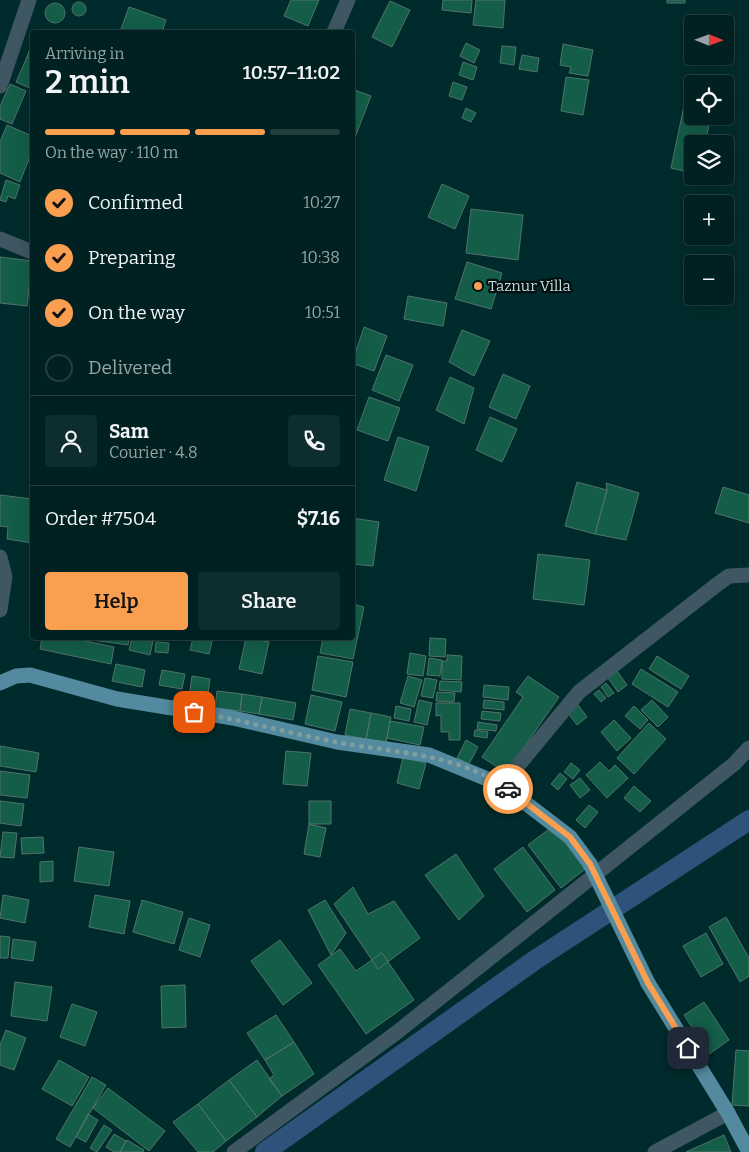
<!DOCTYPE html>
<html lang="en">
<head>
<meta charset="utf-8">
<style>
  :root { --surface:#002021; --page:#0e2d2e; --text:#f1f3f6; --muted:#95a3a5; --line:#223e3f; --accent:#fa9f50 }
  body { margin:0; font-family:Bitter,serif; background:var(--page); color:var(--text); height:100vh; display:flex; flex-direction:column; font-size:19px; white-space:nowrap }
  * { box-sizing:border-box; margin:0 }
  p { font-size:16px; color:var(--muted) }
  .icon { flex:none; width:28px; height:28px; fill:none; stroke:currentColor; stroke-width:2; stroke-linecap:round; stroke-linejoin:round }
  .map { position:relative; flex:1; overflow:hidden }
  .sheet { position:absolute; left:30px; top:30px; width:325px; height:610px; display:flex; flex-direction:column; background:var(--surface); border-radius:5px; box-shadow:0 5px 20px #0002,0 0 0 1px var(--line) }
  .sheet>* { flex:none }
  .needle { width:32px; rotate:91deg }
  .tools { position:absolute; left:684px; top:15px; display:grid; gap:10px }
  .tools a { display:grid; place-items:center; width:50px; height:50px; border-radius:5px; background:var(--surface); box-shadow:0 5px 20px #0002,0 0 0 1px var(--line); font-size:25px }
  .pin { position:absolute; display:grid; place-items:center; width:42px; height:42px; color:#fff; margin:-21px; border-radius:10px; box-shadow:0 2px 8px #0006 }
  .courier { position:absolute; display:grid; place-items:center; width:50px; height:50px; margin:-25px; border:4px solid #fa9f50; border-radius:50%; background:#fff; color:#222; box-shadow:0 1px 6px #0007 }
  .summary em { font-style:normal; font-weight:600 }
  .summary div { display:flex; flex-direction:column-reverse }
  .summary { display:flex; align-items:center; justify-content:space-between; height:85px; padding:0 15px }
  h1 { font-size:32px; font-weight:600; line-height:38px }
  .bar { display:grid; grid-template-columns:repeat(4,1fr); gap:8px 5px; align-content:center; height:60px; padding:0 15px }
  .bar i { height:6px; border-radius:4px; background:var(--line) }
  .bar .active { background:var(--accent) }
  .bar p { grid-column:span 4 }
  .line { display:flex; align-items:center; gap:12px; padding:0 15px; border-top:1px solid var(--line) }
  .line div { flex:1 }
  .round { display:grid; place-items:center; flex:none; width:52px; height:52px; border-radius:5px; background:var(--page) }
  ol { padding:0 15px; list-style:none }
  li { display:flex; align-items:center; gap:15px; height:55px }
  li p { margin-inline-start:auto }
  li .icon { padding:5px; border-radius:50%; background:var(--accent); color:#111; stroke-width:4 }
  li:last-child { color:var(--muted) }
  li i { width:28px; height:28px; border:2px solid var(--line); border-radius:50% }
  .cta { display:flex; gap:10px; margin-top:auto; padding:10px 15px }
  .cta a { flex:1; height:58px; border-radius:5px; background:var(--accent); color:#111; font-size:20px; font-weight:600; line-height:58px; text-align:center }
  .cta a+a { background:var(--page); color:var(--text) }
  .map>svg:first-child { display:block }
</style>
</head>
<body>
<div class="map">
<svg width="749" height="1152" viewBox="0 0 749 1152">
  <rect width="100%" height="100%" fill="#002b2c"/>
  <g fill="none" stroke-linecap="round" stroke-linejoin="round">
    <path stroke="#2f527a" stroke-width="20" d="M265 1152 535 960 749 820"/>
  </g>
  <path fill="#135d49" stroke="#507467" d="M291 0H319L308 26 284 16Z
    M443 0H472L471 13 442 10Z
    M476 0H505L503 28 473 25Z
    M667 0H685V3H667Z
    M390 1 410 10 392 47 372 37Z
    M72 9a7 7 0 1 1 14 0a7 7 0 1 1-14 0Z
    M45 13a10 10 0 1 1 20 0a10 10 0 1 1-20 0Z
    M129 7 166 20 162 32H120Z
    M32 43V59L27 57Z
    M466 43 480 50 474 63 460 56Z
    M563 44 593 50 588 76 569 73 571 67 560 65Z
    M502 46 516 47 514 65 500 63Z
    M522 55 539 58 537 72 519 69Z
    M27 57 32 59V89L16 82Z
    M463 62 477 67 473 80 459 75Z
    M566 77 589 80 583 115 561 111Z
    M453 82 467 87 462 100 449 96Z
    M10 84 26 91 12 124 0 119V106Z
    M352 89 371 96 352 145Z
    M685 101 692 103V116H711L705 144H692V173L671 168Z
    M466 108 476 113 471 122 462 118Z
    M7 125 32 136V151L20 182 0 173V142Z
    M6 180 20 185 15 199 8 196 6 202 0 200Z
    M442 184 469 196 455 229 428 217Z
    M471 209 523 215 518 260 466 253Z
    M0 257 32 261 27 306 0 303Z
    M467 262 502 273 491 309 455 299Z
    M408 296 447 303 443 326 404 319Z
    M364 327 387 336 374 371 352 363Z
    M462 330 490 341 474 376 449 362Z
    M386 355 413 365 399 401 372 390Z
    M503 374 530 386 516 419 489 407Z
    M450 377 474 388 464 424 436 410Z
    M369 397 400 408 388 441 357 430Z
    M490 417 517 429 502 462 476 450Z
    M398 437 429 447 416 491 384 480Z
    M577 482 607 490 595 534 565 526Z
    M606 483 639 493 626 540 595 534 607 490Z
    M723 487 749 495V523L715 513Z
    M0 495 32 499V543L7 539 8 527 0 526Z
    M352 518 379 522 373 566 352 564Z
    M538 554 590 560 584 605 533 599Z
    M352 604 364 607 353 659 320 653 323 638H352Z
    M42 638 62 640 63 638H71L114 647 111 664 40 649Z
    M92 638H129L128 645 92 640Z
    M132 638 153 641 150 655 129 650Z
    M193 638H213L209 654 190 650Z
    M246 638 269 642 262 674 239 669Z
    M430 638 446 639 445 657 429 656Z
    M156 642 169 643 168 653 155 652Z
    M410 653 426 656 423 676 407 674Z
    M447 655 462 656 461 680 442 679V661H447Z
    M318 656 353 662 346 697 312 690Z
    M657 656 689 676 681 689 649 669Z
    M429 658 442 660 440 676 427 675Z
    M116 664 145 670 142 687 112 681Z
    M641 669 678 692 668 707 632 684Z
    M162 670 185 674 182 689 159 685Z
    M617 671 627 685 618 692 608 678Z
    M192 676 210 679 207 700 189 697Z
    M408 676 422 680 414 707 400 703Z
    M528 676 559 697 506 773 482 757 523 697 516 692Z
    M425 678 437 680 433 698 421 696Z
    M440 681 462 682 461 692 439 690Z
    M606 683 614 693 608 697 601 687Z
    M484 685 509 687 508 700 483 697Z
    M599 690 606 698 601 702 594 694Z
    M217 691 242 694 240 711 215 708Z
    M437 692 455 693 454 702 436 701Z
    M242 694 262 697 259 714 240 711Z
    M311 695 342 702 335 731 305 724Z
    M262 697 296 703 293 720 259 714Z
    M419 700 432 703 427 725 414 722Z
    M484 700 504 702V710L483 708Z
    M652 700 668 717 658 727 641 710Z
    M436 703H460V740H449V732H441V715L436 716Z
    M578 705 587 717 577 725 568 713Z
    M396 706 411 709 409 721 394 718Z
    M634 706 648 720 640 729 625 716Z
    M350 709 371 713 366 739 345 735Z
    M482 711 501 713 500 721 481 719Z
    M371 713 391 717 386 743 366 739Z
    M614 720 631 738 617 751 601 732Z
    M390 721 424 727 420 745 387 738Z
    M478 722 497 725 496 731 477 729Z
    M649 723 666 739 634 774 617 758Z
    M475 730 488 732 487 738 474 736Z
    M466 740 478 747 469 764 457 758Z
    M0 746 39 753 36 772 0 766Z
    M286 751 311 753 307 786 283 784Z
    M403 757 426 763 419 789 397 783Z
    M600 762 609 771 615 765 628 778 607 798 586 775Z
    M571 763 580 770 573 779 564 772Z
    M0 771 30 775 27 798 0 795Z
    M560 773 567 779 558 790 551 784Z
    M580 778 590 790 580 798 570 785Z
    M634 786 651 801 640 812 624 798Z
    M0 801 24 804 21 826 0 823Z
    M309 801H331V824H309Z
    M589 805 598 812 585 828 576 820Z
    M557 823 589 866 561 888 528 845Z
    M309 824 326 828 320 857 304 854Z
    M3 832 17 833 14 858 0 857Z
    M43 837 44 853 22 854 21 838Z
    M79 847 114 852 109 886 74 881Z
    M523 847 555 890 527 912 494 869Z
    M456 854 484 896 459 920 425 875Z
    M53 861V881L40 882V862Z
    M353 887 368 914 394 901 420 938 378 969 334 904Z
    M3 895 29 900 25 923 0 918Z
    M95 895 130 901 124 934 89 927Z
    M142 900 183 912 174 944 133 932Z
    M325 900 346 933 331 955 308 910Z
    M726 917 749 958V976L740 982 709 927Z
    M189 918 210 925 200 957 179 950Z
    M706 933 723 964 701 977 683 946Z
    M0 936 10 937 8 958H0Z
    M13 939 36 942 33 961 11 958Z
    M280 940 312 983 283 1005 251 961Z
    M340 949 356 971 382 953 414 1000 366 1034 318 965Z
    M15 982 52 987 47 1021 11 1016Z
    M185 985 186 1027 162 1028 161 986Z
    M704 1002 729 1040 709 1054 684 1015Z
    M72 1004 97 1012 85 1046 60 1037Z
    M276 1015 294 1042 265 1060 247 1033Z
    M6 1030 26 1038 14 1070 0 1065V1045Z
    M294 1042 314 1074 282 1096 269 1079 274 1075 265 1060Z
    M736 1050 749 1051V1106L732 1105Z
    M59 1060 89 1077 72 1106 42 1089Z
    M257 1060 282 1096 257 1117 229 1080Z
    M92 1077 106 1085 70 1147 56 1139Z
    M229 1080 257 1117 226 1141 198 1104Z
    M108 1088 165 1131 149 1151 93 1108Z
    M198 1104 226 1141 213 1152H198L173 1122Z
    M88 1114 98 1120 86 1142 76 1137Z
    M104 1125 112 1130 97 1152 90 1148Z
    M114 1134 126 1141 120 1152H114L106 1147Z
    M724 1135 731 1152H686Z
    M127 1140 144 1150 143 1152H120Z"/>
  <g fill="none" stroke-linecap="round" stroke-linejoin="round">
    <path stroke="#3e5762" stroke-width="15" d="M334 32 348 0
      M0 86 29 0
      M0 239 32 252
      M0 557 5 577 0 610
      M502 785 579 692 719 583 729 576 749 575
      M234 1152 396 1033 734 764 749 748
      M655 1152 728 1113"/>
    <path stroke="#548a9f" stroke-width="15" d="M0 683 16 676 30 675 117 699 233 718 337 742 429 755 502 785 570 837 590 864
      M648 983 728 1113 749 1152"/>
    <path stroke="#548a9f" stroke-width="15" d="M590 864 648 983"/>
  </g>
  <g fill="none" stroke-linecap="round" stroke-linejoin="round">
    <path stroke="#819e9e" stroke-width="5" stroke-dasharray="0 9" d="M194 712C242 720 289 733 336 742 394 753 457 753 508 789"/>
    <path stroke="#fa9f50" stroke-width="6" d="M508 789 570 837 590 864 648 983 688 1048"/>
  </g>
  <circle fill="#fa9f50" stroke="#021011" stroke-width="2" cx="478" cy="286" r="5"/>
  <g text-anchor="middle" stroke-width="4.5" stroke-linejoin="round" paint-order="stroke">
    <g font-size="15" fill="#c6dcdc" stroke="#021011" text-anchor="start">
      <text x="488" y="291">Taznur Villa</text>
    </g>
  </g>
</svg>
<div class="tools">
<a><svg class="needle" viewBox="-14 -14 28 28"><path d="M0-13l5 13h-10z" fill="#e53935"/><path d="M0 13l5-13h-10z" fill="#95a3a5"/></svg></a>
<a><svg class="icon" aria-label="locate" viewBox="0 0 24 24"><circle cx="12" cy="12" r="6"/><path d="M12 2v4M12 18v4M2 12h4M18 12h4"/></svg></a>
<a><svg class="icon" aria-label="layers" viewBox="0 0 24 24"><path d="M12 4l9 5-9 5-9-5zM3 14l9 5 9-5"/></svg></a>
<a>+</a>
<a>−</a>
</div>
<div class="pin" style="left:194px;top:712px;background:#ea580c"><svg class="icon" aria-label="bag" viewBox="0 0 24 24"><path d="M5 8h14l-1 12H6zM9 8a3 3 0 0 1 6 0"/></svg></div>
<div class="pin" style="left:688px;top:1048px;background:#1f2937"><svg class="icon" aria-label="home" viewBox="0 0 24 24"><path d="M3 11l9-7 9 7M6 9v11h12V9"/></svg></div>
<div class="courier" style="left:508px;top:789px"><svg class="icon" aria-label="car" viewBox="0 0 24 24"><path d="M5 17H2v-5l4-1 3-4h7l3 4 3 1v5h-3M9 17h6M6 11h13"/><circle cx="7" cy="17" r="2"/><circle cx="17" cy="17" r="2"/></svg></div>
<section class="sheet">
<div class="summary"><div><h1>2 min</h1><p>Arriving in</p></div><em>10:57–11:02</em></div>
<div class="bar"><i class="active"></i><i class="active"></i><i class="active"></i><i></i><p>On the way · 110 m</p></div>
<ol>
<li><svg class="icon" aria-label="check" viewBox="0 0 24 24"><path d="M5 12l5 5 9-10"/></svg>Confirmed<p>10:27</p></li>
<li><svg class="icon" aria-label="check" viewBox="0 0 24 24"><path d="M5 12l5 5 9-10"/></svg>Preparing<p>10:38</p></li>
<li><svg class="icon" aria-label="check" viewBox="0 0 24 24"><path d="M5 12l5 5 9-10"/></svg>On the way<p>10:51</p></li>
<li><i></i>Delivered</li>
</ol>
<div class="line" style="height:90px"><a class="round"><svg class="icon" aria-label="person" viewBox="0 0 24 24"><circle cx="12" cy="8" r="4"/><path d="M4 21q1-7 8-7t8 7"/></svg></a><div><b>Sam</b><p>Courier · 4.8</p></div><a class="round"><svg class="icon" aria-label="phone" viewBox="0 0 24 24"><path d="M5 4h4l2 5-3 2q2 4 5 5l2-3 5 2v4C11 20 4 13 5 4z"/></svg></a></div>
<div class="line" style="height:65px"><div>Order #7504</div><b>$7.16</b></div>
<div class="cta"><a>Help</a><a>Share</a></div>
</section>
</div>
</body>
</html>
